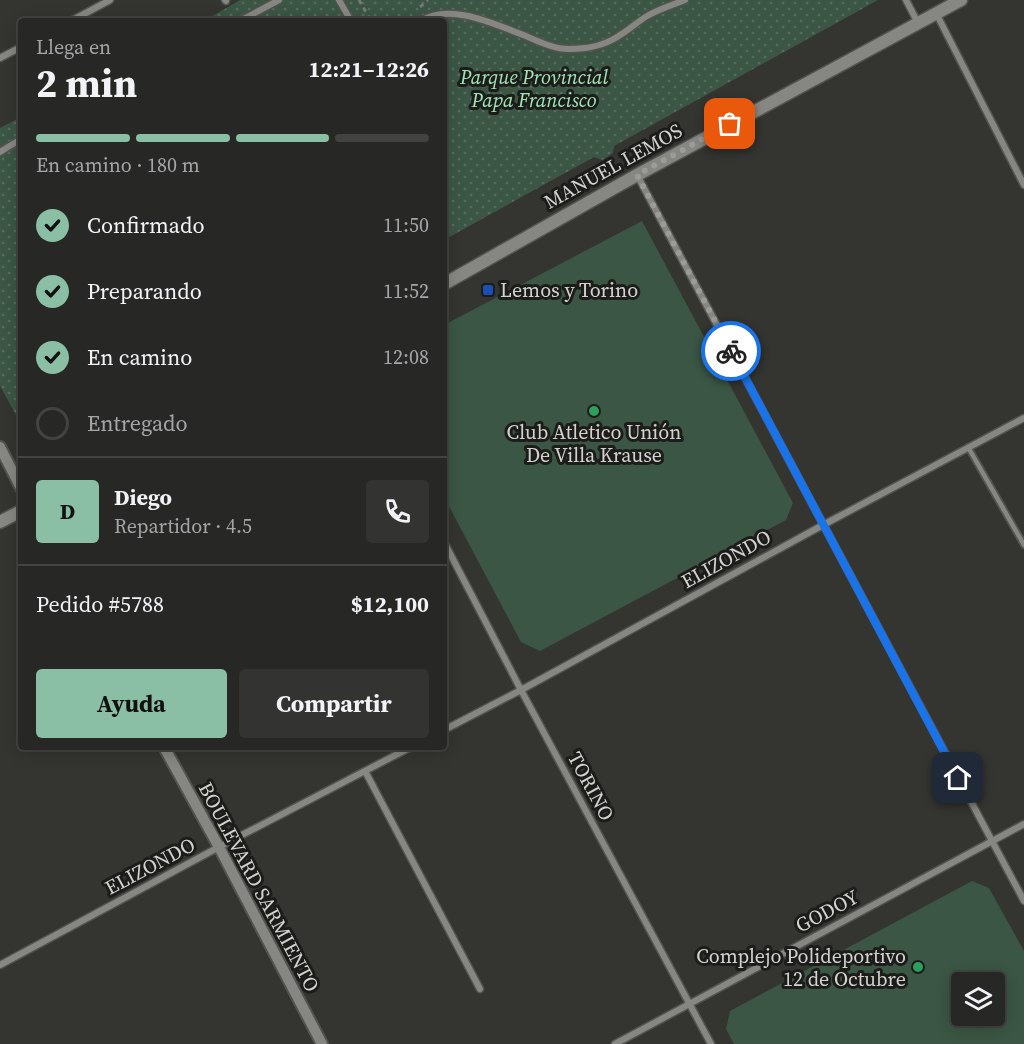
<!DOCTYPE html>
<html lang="es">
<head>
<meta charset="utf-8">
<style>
  :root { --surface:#272725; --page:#333332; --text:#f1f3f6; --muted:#a4a5a7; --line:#434442; --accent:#8abfa5 }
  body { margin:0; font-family:"Source Serif 4",serif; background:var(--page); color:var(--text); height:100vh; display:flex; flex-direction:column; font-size:22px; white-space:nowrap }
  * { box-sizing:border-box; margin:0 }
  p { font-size:20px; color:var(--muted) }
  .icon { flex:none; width:33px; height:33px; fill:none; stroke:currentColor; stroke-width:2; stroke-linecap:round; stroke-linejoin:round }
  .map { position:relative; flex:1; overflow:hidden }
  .panel { position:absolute; left:18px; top:18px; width:429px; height:732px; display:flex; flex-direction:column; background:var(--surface); border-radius:6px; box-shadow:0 3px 15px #0003,0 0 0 2px var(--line) }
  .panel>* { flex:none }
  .tools { position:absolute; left:951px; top:972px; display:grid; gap:12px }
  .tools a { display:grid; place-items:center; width:54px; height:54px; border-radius:6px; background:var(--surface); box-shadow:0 3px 15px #0003,0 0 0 2px var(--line); font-size:30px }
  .pin { position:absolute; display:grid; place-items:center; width:51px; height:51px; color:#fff; margin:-26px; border-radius:12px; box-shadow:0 3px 9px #0006 }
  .courier { position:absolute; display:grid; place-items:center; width:60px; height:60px; margin:-30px; border:4px solid #1a73e8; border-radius:50%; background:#fff; color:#222; box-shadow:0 2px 8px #0007 }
  .summary em { font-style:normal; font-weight:700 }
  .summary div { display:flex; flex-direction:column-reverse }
  .summary { display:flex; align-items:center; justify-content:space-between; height:102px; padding:0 18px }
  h1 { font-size:39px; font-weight:700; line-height:45px }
  .bar { display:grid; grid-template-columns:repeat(4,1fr); gap:9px 6px; align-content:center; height:72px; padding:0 18px }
  .bar i { height:8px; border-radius:4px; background:var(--line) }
  .bar .selected { background:var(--accent) }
  .bar p { grid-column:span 4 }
  .line { display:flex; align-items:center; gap:15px; padding:0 18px; border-top:2px solid var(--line) }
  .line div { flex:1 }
  .round { display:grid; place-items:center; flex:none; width:63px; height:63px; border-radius:6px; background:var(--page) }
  ol { padding:0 18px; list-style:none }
  li { display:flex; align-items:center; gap:18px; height:66px }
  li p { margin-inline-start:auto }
  li .icon { padding:6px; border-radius:50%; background:var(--accent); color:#111; stroke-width:4 }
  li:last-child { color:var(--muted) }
  li i { width:33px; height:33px; border:3px solid var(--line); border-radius:50% }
  .primary-button { display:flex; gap:12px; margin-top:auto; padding:12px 18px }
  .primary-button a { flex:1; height:69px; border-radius:6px; background:var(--accent); color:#111; font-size:24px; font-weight:700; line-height:69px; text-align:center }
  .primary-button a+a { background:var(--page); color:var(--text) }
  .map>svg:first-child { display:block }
</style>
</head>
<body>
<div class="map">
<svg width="1024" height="1044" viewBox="0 0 1024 1044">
  <defs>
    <pattern id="park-dots" width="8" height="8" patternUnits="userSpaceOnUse" patternTransform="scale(1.5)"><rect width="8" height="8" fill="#3b5644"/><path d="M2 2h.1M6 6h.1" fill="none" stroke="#566d5e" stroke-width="1.8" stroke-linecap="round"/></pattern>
  </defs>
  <rect width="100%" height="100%" fill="#343431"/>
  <path fill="#3b5644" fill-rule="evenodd" d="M642 221 793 503 786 520 540 651 521 642 444 497V325Z
    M972 881 989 888 1024 951V1044H734L726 1029 730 1011ZM994 982V1016H962V982Z"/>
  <path fill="url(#park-dots)" d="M240 0H878L614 146 613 153 602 160 594 157 444 240V21H204Z
    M21 117V424L0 386V128Z"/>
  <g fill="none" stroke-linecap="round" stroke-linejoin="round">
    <g stroke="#535350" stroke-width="8">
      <path id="service" d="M968 447 1024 545"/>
    </g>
    <g stroke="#535350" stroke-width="9">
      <path id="minor" d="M225 0 226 1
        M339 0 351 21
        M906 0 918 23
        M936 13 1024 185
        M71 21 110 0
        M240 21 279 0
        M421 21C450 2 496 25 526 36 540 42 554 49 569 49 586 49 603 46 617 37 628 31 637 22 647 16 659 9 672 5 685 0
        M0 58 21 47
        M0 152 21 139
        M637 175 1024 901
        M444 542 521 690 711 1044
        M444 730 521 690 823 525 1024 418
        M365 771 480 989
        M0 965 219 847 411 747
        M615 1044 1024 824"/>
    </g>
    <g stroke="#535350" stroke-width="14">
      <path id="tertiary" d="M0 447 21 488
        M164 747 219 847 322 1044"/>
    </g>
    <g stroke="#535350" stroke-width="15">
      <path id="secondary" d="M444 284 637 175 961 0
        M0 522 21 511"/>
    </g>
    <path stroke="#777774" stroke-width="3" stroke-dasharray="4.5 4.5" stroke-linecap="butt" d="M359 0 371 21
      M420 7 428 0"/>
    <use href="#service" stroke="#868682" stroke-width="4.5"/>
    <use href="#minor" stroke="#868682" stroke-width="6"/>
    <use href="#tertiary" stroke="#868682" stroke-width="10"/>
    <use href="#secondary" stroke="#868682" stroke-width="12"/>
  </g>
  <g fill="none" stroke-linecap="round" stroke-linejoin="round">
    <path stroke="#9b9b98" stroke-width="6" stroke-dasharray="0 10.8" d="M730 124 637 175 731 351"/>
    <path stroke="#1a73e8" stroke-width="8" d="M731 351 958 778"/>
  </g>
  <rect fill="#1a4fb4" stroke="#1c1c1a" stroke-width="2" x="482" y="284" width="12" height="12" rx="3"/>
  <g fill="#2e9e5b" stroke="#1c1c1a" stroke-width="2">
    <circle cx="594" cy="411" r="6"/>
    <circle cx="918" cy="967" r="6"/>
  </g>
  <g text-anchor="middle" stroke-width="6" stroke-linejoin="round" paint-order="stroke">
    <g font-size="20" font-style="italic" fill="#9fe6b7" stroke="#1c1c1a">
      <text x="534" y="84">Parque Provincial<tspan x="534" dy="23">Papa Francisco</tspan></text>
    </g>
    <g font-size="20" fill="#d2d2d0" stroke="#1c1c1a">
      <text transform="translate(613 166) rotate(-29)" y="7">MANUEL LEMOS</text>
      <text transform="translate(726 559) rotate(-29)" y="7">ELIZONDO</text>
      <text transform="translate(591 786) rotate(62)" y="7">TORINO</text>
      <text transform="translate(150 866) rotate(-28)" y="7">ELIZONDO</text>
      <text transform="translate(259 887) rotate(62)" y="7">BOULEVARD SARMIENTO</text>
      <text transform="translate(827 911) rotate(-28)" y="7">GODOY</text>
    </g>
    <g font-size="20" fill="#d2d2d0" stroke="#1c1c1a" text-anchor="start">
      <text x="500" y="297">Lemos y Torino</text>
      <text x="594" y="439" text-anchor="middle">Club Atletico Unión<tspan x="594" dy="23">De Villa Krause</tspan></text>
      <text x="906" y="963" text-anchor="end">Complejo Polideportivo<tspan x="906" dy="23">12 de Octubre</tspan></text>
    </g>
  </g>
</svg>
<div class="tools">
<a><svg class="icon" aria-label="layers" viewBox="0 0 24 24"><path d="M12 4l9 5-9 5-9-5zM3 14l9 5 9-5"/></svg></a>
</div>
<div class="pin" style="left:730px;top:124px;background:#ea580c"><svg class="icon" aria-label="bag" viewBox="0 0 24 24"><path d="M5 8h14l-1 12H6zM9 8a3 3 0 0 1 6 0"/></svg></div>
<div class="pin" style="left:958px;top:778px;background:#1f2937"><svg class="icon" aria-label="home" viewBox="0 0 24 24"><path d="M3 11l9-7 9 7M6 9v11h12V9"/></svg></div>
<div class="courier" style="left:731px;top:351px"><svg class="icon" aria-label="bike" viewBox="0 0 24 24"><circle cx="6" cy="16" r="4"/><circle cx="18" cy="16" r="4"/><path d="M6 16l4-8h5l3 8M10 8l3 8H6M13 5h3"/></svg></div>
<section class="panel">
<div class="summary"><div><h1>2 min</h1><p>Llega en</p></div><em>12:21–12:26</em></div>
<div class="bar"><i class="selected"></i><i class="selected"></i><i class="selected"></i><i></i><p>En camino · 180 m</p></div>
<ol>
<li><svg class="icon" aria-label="check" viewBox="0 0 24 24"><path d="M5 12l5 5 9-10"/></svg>Confirmado<p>11:50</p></li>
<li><svg class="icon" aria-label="check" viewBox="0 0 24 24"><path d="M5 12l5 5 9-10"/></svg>Preparando<p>11:52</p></li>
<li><svg class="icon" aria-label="check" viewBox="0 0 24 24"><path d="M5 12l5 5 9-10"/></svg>En camino<p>12:08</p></li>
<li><i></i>Entregado</li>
</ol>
<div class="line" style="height:108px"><b class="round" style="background:var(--accent);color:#111">D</b><div><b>Diego</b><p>Repartidor · 4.5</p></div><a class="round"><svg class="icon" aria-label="phone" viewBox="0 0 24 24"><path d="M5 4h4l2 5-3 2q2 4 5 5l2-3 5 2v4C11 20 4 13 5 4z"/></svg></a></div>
<div class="line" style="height:78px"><div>Pedido #5788</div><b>$12,100</b></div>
<div class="primary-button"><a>Ayuda</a><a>Compartir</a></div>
</section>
</div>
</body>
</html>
